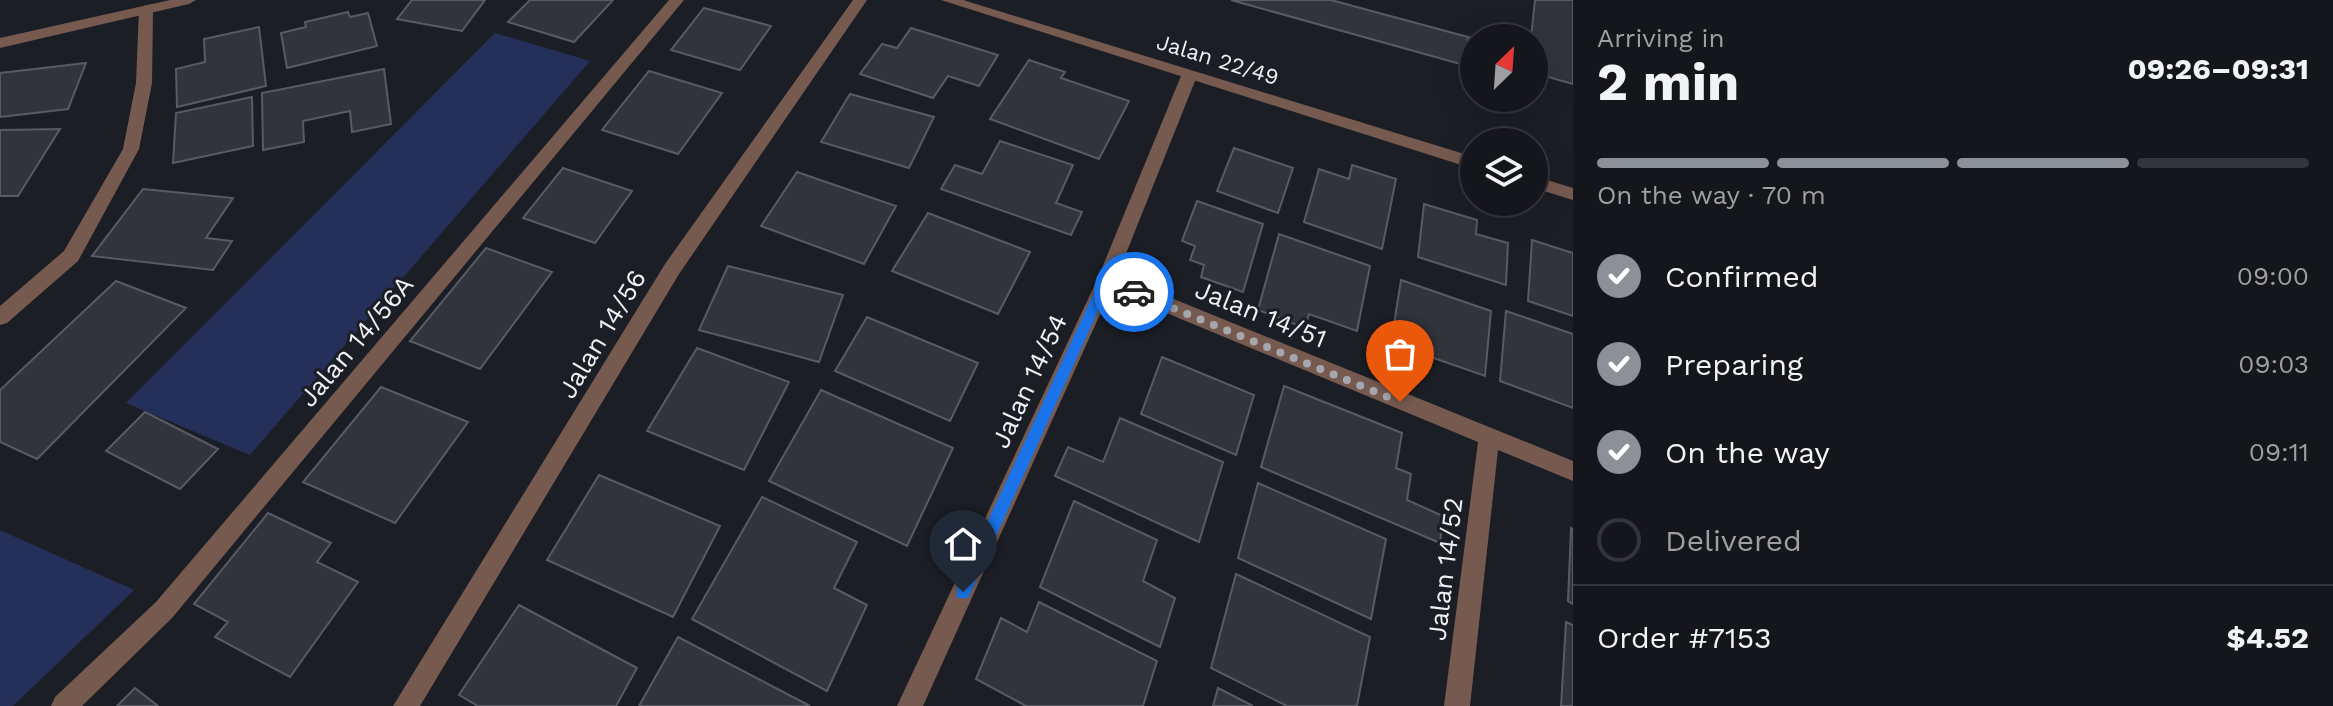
<!DOCTYPE html>
<html lang="en">
<head>
<meta charset="utf-8">
<style>
  :root { --surface:#15161c; --page:#222329; --text:#f1f3f6; --muted:#9d9fa3; --line:#34353b; --accent:#8c9099 }
  body { margin:0; font-family:"Work Sans",sans-serif; background:var(--page); color:var(--text); height:100vh; display:flex; flex-direction:column; font-size:30px; white-space:nowrap }
  * { box-sizing:border-box; margin:0 }
  p { font-size:26px; color:var(--muted) }
  .icon { flex:none; width:44px; height:44px; fill:none; stroke:currentColor; stroke-width:2; stroke-linecap:round; stroke-linejoin:round }
  .map { position:relative; flex:1; overflow:hidden }
  .side { display:flex; flex-direction:column; background:var(--surface); width:760px }
  .side>* { flex:none }
  .needle { width:52px; rotate:25deg }
  .buttons { position:absolute; left:1460px; top:24px; display:grid; gap:16px }
  .buttons a { display:grid; place-items:center; width:88px; height:88px; border-radius:50%; background:var(--surface); box-shadow:0 8px 32px #0002,0 0 0 2px var(--line); font-size:40px }
  .pin { position:absolute; display:grid; place-items:center; width:68px; height:68px; color:#fff; margin:-82px -34px; border-radius:50% 50% 50% 0; rotate:-45deg; box-shadow:0 0 8px #0007 }
  .pin .icon { rotate:45deg }
  .courier { position:absolute; display:grid; place-items:center; width:80px; height:80px; margin:-40px; border:6px solid #1a73e8; border-radius:50%; background:#fff; color:#222; box-shadow:0 2px 10px #0007 }
  .headline em { font-style:normal; font-weight:700 }
  .headline div { display:flex; flex-direction:column-reverse }
  .headline { display:flex; align-items:center; justify-content:space-between; height:136px; padding:0 24px }
  h1 { font-size:52px; font-weight:700; line-height:60px }
  .bar { display:grid; grid-template-columns:repeat(4,1fr); gap:12px 8px; align-content:center; height:96px; padding:0 24px }
  .bar i { height:10px; border-radius:6px; background:var(--line) }
  .bar .on { background:var(--accent) }
  .bar p { grid-column:span 4 }
  .line { display:flex; align-items:center; gap:20px; padding:0 24px; border-top:2px solid var(--line) }
  .line div { flex:1 }
  ol { padding:0 24px; list-style:none }
  li { display:flex; align-items:center; gap:24px; height:88px }
  li p { margin-inline-start:auto }
  li .icon { padding:8px; border-radius:50%; background:var(--accent); color:#fff; stroke-width:4 }
  li:last-child { color:var(--muted) }
  li i { width:44px; height:44px; border:4px solid var(--line); border-radius:50% }
  main { display:flex; flex:1; min-height:0 }
  .map>svg:first-child { display:block }
</style>
</head>
<body>
<main>
<div class="map">
<svg width="1573" height="706" viewBox="0 0 1573 706">
  <rect width="100%" height="100%" fill="#1c1e25"/>
  <path fill="#24305a" d="M495 33 590 61 250 455 126 403Z
    M0 530 134 590 13 706H0Z"/>
  <path fill="#32343c" stroke="#585b63" stroke-width="2" d="M412 0H485L462 31 397 19Z
    M530 0H613L574 42 508 22Z
    M1231 0H1331L1468 37 1464 65Z
    M1535 0H1573V84L1534 73V38H1531Z
    M704 8 771 26 740 70 671 50Z
    M348 12 350 17 368 13 377 46 287 68 281 33 306 27 305 22Z
    M259 27 266 86 177 107 176 69 205 62 204 39Z
    M911 28 998 55 979 86 948 76 933 98 860 74 882 44 897 48Z
    M1468 37 1474 38V67L1464 65Z
    M1029 60 1065 72 1061 78 1129 101 1099 159 990 119Z
    M86 63 68 109 0 117V73Z
    M384 69 391 124 352 132 350 111 303 121 304 142 263 150 262 93Z
    M649 71 722 93 678 154 602 130Z
    M850 94 934 117 909 168 821 142Z
    M252 97 253 146 173 163 176 113Z
    M60 129 18 196H0V130Z
    M1000 141 1073 165 1056 203 1082 212 1071 235 941 189 955 165 982 174Z
    M1234 148 1293 168 1278 213 1217 191Z
    M1352 165 1396 179 1382 249 1304 222 1319 169 1349 179Z
    M563 168 632 191 595 243 523 218Z
    M797 172 896 206 864 264 761 226Z
    M143 189 233 198 206 238 232 241 213 270 92 256Z
    M1197 201 1263 224 1243 292 1201 277 1204 265 1190 260 1195 246 1182 241Z
    M1424 204 1477 220 1476 234 1508 243 1506 285 1418 257Z
    M928 213 1030 252 998 314 892 271Z
    M1279 234 1370 266 1357 331 1309 314 1305 328 1258 310Z
    M1532 240 1573 253V316L1528 301Z
    M486 248 552 272 480 369 410 341Z
    M728 266 843 295 819 362 699 330Z
    M1401 280 1491 311 1485 376 1391 343Z
    M116 281 186 308 37 459 0 442V390Z
    M1506 311 1573 334V408L1500 381Z
    M867 317 978 363 950 421 835 371Z
    M697 348 789 382 744 470 647 431Z
    M1162 357 1254 395 1236 455 1141 414Z
    M1284 386 1402 433 1396 468 1411 474 1407 500 1443 516 1440 543 1261 467Z
    M381 387 468 422 395 523 303 482Z
    M821 390 953 448 907 546 769 481Z
    M145 412 218 449 180 489 106 451Z
    M1120 418 1223 462 1199 542 1055 476 1068 447 1103 462Z
    M599 475 720 526 673 617 547 560Z
    M1258 483 1386 539 1371 619 1238 558Z
    M762 497 857 542 834 588 867 605 827 691 692 619Z
    M1074 501 1157 540 1143 581 1175 598 1160 647 1040 587Z
    M268 513 331 543 317 562 358 582 290 677 215 637 228 622 194 604Z
    M1571 528 1573 529V604L1568 601Z
    M1236 574 1370 637 1357 706H1287L1211 668Z
    M1039 602 1157 661 1143 706H1026L976 679 1001 618 1027 632Z
    M519 605 637 668 616 706H478L459 695Z
    M1566 622 1573 625V706H1561Z
    M678 637 810 706H639Z
    M135 688 158 706H117Z
    M1218 688 1253 706H1213Z"/>
  <g fill="none" stroke-linecap="round" stroke-linejoin="round">
    <path fill="#765a50" fill-rule="evenodd" d="M669 0H684L172 618 82 706H51L55 697 156 602Z
      M853 0H867L679 274 420 706H393L665 264Z
      M146 5 153 9 152 83 139 149 78 261 7 323 0 325V306L64 251 123 149 136 83 139 9Z
      M1189 71 1197 76 1117 276 1573 461V481L1498 450 1470 706H1444L1478 442 1111 290 923 706H897L1097 280 1181 76Z"/>
    <path fill="#765a50" fill-rule="evenodd" d="M170 0H196L189 4 0 48V38Z
      M941 0H963L1474 157V169Z
      M1534 176 1573 188V200L1534 188Z"/>
  </g>
  <path fill="#1a73e8" d="M1106 275 1141 292 1134 297 1109 287 968 598H957V587L1100 280Z"/>
  <g fill="none" stroke-linecap="round" stroke-linejoin="round">
    <path stroke="#a5a7ad" stroke-width="8" stroke-dasharray="0 14.4" d="M1134 292 1400 402"/>
  </g>
  <g text-anchor="middle" stroke-width="6" stroke-linejoin="round" paint-order="stroke">
    <g font-size="22" fill="#eff1f6" stroke="#1c1e25">
      <text transform="translate(1218 59) rotate(17)" y="8">Jalan 22/49</text>
    </g>
    <g font-size="26" fill="#eff1f6" stroke="#1c1e25">
      <text transform="translate(1261 314) rotate(22)" y="9">Jalan 14/51</text>
      <text transform="translate(602 334) rotate(-59)" y="9">Jalan 14/56</text>
      <text transform="translate(356 341) rotate(-50)" y="9">Jalan 14/56A</text>
      <text transform="translate(1029 381) rotate(-65)" y="9">Jalan 14/54</text>
      <text transform="translate(1445 569) rotate(-83)" y="9">Jalan 14/52</text>
    </g>
  </g>
</svg>
<div class="buttons">
<a><svg class="needle" viewBox="-14 -14 28 28"><path d="M0-13l5 13h-10z" fill="#e53935"/><path d="M0 13l5-13h-10z" fill="#9d9fa3"/></svg></a>
<a><svg class="icon" aria-label="layers" viewBox="0 0 24 24"><path d="M12 4l9 5-9 5-9-5zM3 14l9 5 9-5"/></svg></a>
</div>
<div class="pin" style="left:1400px;top:402px;background:#ea580c"><svg class="icon" aria-label="bag" viewBox="0 0 24 24"><path d="M5 8h14l-1 12H6zM9 8a3 3 0 0 1 6 0"/></svg></div>
<div class="pin" style="left:963px;top:592px;background:#1f2937"><svg class="icon" aria-label="home" viewBox="0 0 24 24"><path d="M3 11l9-7 9 7M6 9v11h12V9"/></svg></div>
<div class="courier" style="left:1134px;top:292px"><svg class="icon" aria-label="car" viewBox="0 0 24 24"><path d="M5 17H2v-5l4-1 3-4h7l3 4 3 1v5h-3M9 17h6M6 11h13"/><circle cx="7" cy="17" r="2"/><circle cx="17" cy="17" r="2"/></svg></div>
</div>
<section class="side">
<div class="headline"><div><h1>2 min</h1><p>Arriving in</p></div><em>09:26–09:31</em></div>
<div class="bar"><i class="on"></i><i class="on"></i><i class="on"></i><i></i><p>On the way · 70 m</p></div>
<ol>
<li><svg class="icon" aria-label="check" viewBox="0 0 24 24"><path d="M5 12l5 5 9-10"/></svg>Confirmed<p>09:00</p></li>
<li><svg class="icon" aria-label="check" viewBox="0 0 24 24"><path d="M5 12l5 5 9-10"/></svg>Preparing<p>09:03</p></li>
<li><svg class="icon" aria-label="check" viewBox="0 0 24 24"><path d="M5 12l5 5 9-10"/></svg>On the way<p>09:11</p></li>
<li><i></i>Delivered</li>
</ol>
<div class="line" style="height:104px"><div>Order #7153</div><b>$4.52</b></div>
</section>
</main>
</body>
</html>
